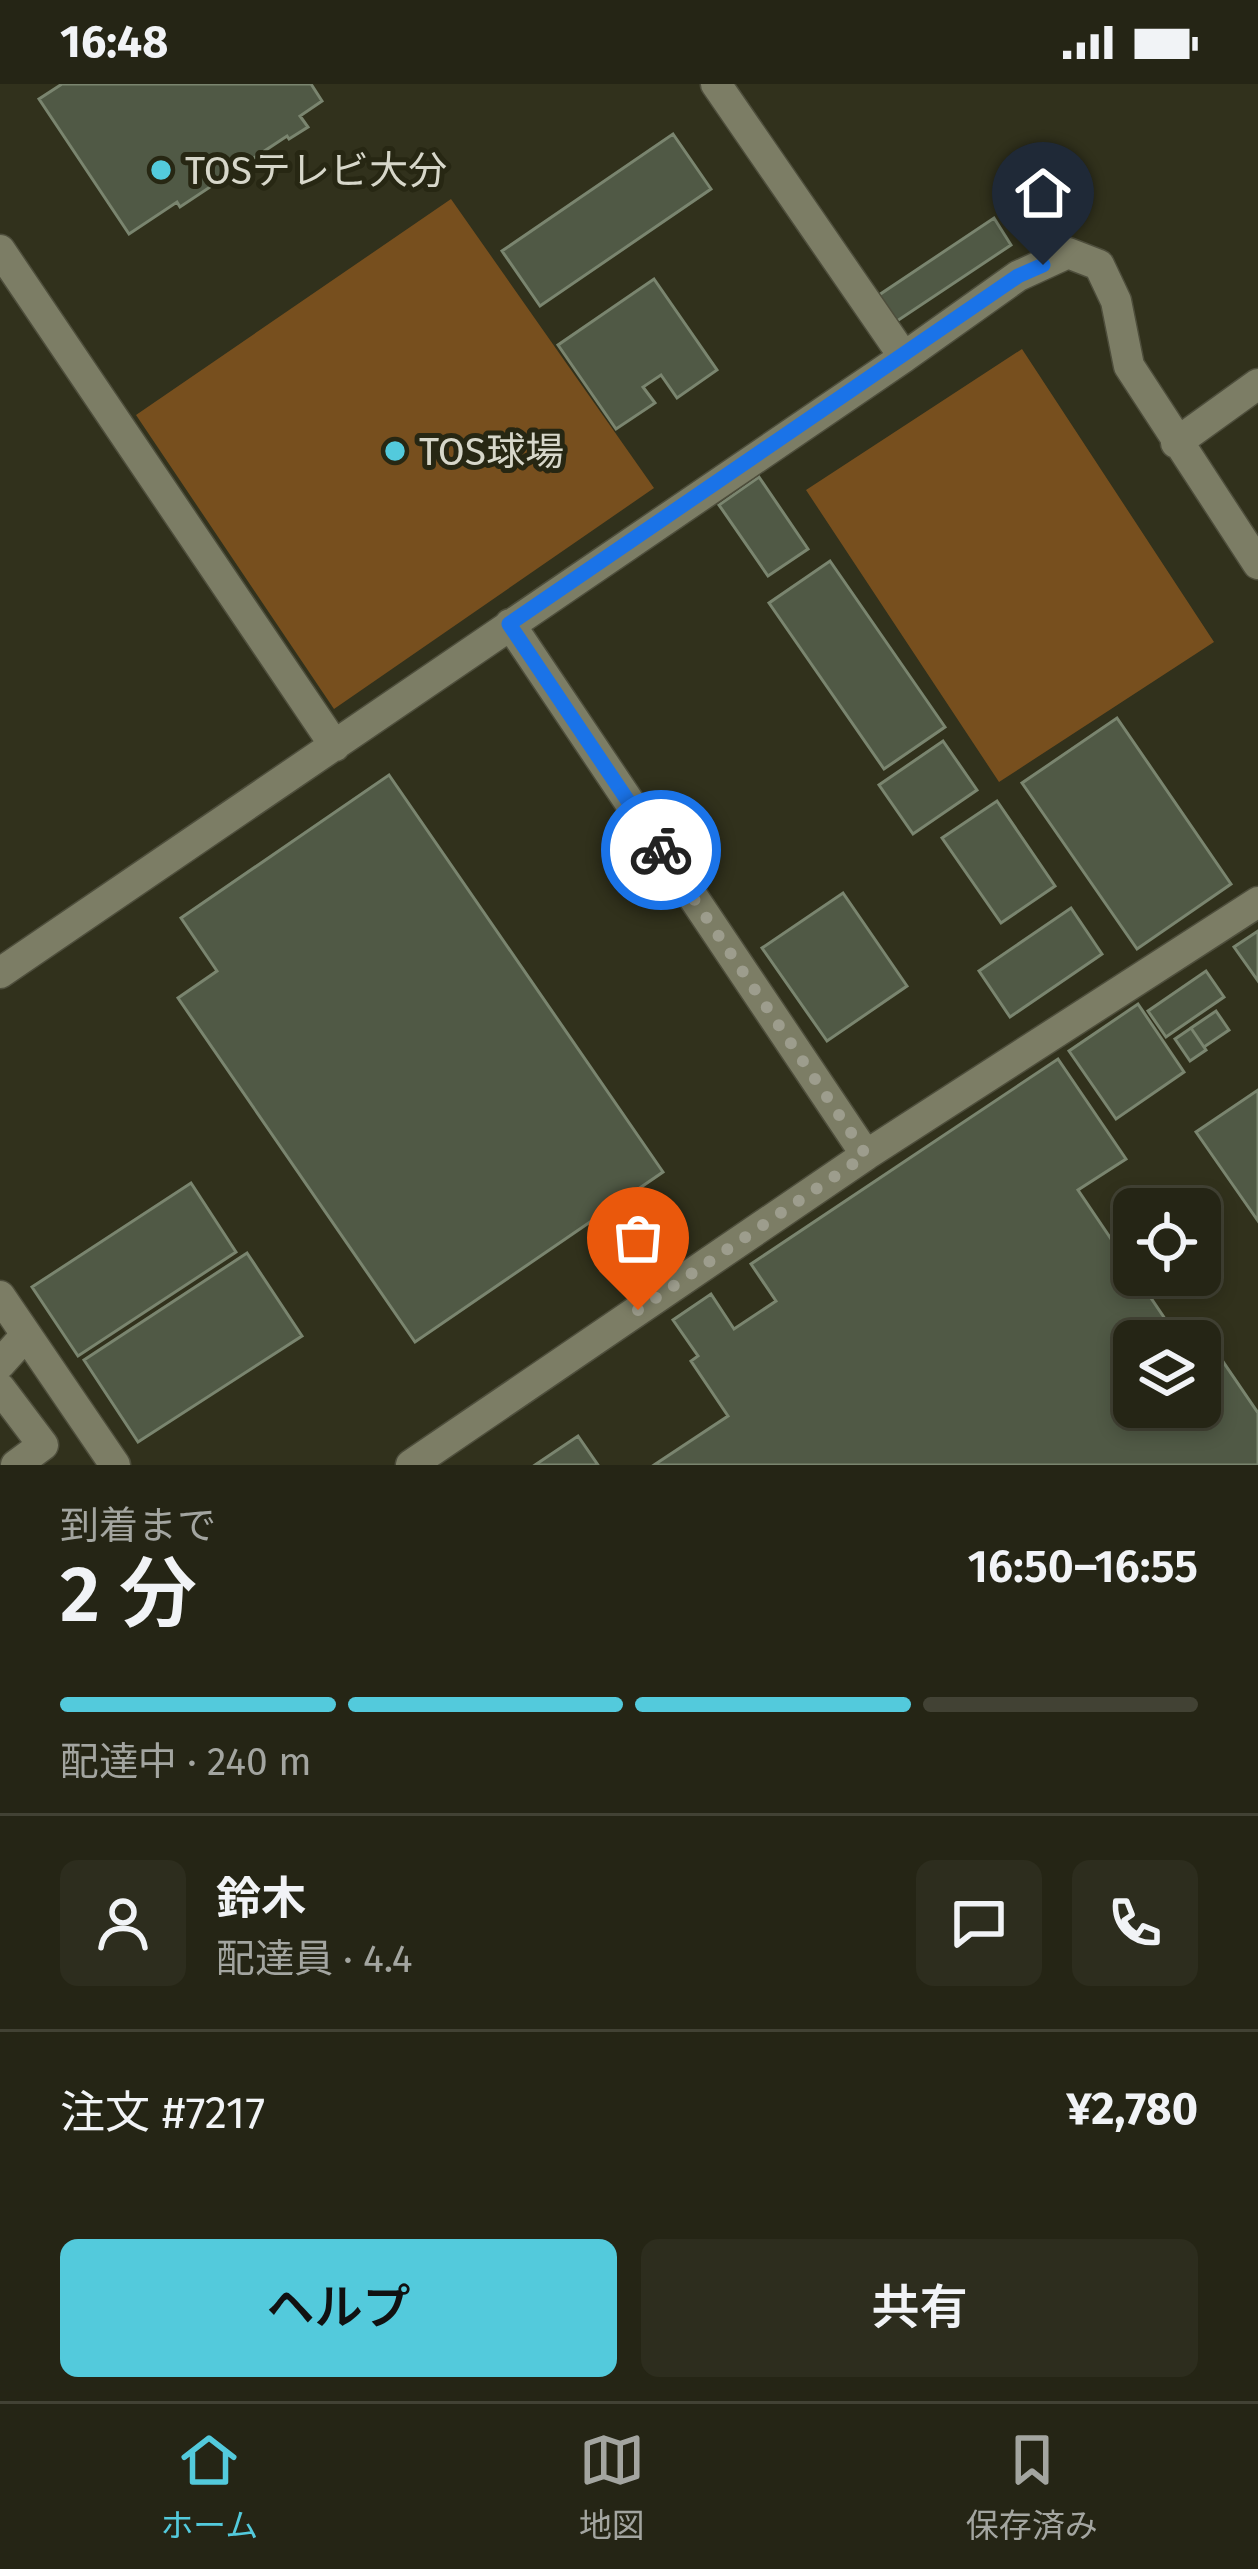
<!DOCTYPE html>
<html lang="ja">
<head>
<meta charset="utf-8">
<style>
  :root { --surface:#252515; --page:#2d2d1e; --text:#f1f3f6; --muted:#a3a5a0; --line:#424234; --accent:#53cadc }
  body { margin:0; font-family:"Fira Sans","Noto Sans JP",sans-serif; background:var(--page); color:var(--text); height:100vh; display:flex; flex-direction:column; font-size:45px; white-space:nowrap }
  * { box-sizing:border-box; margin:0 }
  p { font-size:39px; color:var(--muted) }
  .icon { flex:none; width:66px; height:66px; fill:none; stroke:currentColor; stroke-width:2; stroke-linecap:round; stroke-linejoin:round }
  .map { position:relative; height:1381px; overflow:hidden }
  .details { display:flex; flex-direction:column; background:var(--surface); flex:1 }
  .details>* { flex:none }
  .buttons { position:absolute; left:1113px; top:1104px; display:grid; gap:24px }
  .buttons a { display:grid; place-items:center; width:108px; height:108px; border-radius:18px; background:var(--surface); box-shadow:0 6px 18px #0003,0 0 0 3px var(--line); font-size:60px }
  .pin { position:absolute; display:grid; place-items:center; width:102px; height:102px; color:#fff; margin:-123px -51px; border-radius:50% 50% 50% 0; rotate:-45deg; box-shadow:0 0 12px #0007 }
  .pin .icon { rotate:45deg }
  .courier { position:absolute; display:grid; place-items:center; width:120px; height:120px; margin:-60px; border:9px solid #1a73e8; border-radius:50%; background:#fff; color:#222; box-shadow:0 3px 15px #0007 }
  .headline em { font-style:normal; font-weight:600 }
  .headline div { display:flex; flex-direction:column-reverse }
  .headline { display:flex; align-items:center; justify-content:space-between; height:204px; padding:0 60px }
  h1 { font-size:78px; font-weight:600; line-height:90px }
  .bar { display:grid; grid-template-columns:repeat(4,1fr); gap:18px 12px; align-content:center; height:144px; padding:0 60px }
  .bar i { height:15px; border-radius:9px; background:var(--line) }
  .bar .current { background:var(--accent) }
  .bar p { grid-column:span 4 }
  .line { display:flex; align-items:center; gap:30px; padding:0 60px; border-top:3px solid var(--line) }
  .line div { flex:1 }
  .round { display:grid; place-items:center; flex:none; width:126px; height:126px; border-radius:18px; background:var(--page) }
  .primary-button { display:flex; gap:24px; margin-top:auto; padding:24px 60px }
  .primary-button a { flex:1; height:138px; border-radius:18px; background:var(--accent); color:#111; font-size:48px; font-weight:600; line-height:138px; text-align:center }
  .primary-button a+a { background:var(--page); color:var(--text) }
  .status { display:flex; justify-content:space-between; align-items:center; height:84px; padding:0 60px; background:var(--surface); direction:ltr }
  .status svg { height:33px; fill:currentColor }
  .menu { display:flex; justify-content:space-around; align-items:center; height:168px; border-top:3px solid var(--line); background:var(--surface); font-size:33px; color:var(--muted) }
  .menu a { display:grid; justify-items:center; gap:6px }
  .menu .current { color:var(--accent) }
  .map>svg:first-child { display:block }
</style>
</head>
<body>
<div class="status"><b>16:48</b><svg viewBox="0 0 49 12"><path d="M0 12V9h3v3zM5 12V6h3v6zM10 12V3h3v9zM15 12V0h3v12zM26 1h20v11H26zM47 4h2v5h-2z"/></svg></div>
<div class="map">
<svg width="1258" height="1381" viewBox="0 0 1258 1381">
  <rect width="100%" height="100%" fill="#31311c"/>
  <path fill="#774f1e" d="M451 115 654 404 334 625 136 331Z
    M1022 265 1214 558 999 698 806 406Z"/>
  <path fill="#505945" stroke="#7a856f" stroke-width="3" d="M62 0H311L322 17 300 32 308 43 289 55 287 52 180 123 177 118 129 150 39 15Z
    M673 50 711 105 540 222 502 167Z
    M994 134 1011 161 894 239 876 213Z
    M654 195 717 286 677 314 661 291 643 303 655 319 616 345 558 261Z
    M759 393 808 465 768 492 719 421Z
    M830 477 945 643 884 685 769 519Z
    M1117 634 1231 800 1137 865 1022 699Z
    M943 657 977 706 913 750 879 701Z
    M389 691 663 1088 415 1258 178 914 217 887 181 834Z
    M997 717 1055 802 1001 839 942 754Z
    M843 809 907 902 827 957 762 864Z
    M1071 824 1102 870 1010 933 979 887Z
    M1258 847V897L1234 863Z
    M1206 887 1224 913 1166 953 1148 927Z
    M1138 920 1184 988 1116 1035 1069 967Z
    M1216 927 1229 946 1204 963 1191 944Z
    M1191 944 1206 966 1190 977 1175 955Z
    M1058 975 1126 1075 1078 1106 1180 1257H1134V1323H1200V1257H1180L1194 1247 1208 1267 1213 1263 1258 1329V1381H654L728 1332 691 1277 698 1272 673 1236 711 1210 734 1245 776 1217 751 1180Z
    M1258 1006V1137L1196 1048Z
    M191 1099 236 1168 78 1272 32 1203Z
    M247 1169 302 1252 138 1358 84 1276Z
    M578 1352 598 1381H535Z"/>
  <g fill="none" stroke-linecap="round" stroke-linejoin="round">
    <g stroke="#4e4e3c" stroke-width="33">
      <path id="minor" d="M0 166 335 662
        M904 273 1018 192 1068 169 1099 181 1116 217 1129 282 1258 480
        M1176 359 1258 300
        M510 540 866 1071
        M0 889 904 273 716 0
        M0 1212 115 1381
        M0 1280 26 1251
        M0 1304 43 1361 16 1381
        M411 1381 866 1071 1258 818"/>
    </g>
    <use href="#minor" stroke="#7c7d65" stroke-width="30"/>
  </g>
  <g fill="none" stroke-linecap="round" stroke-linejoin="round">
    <path stroke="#9d9d8d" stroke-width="12" stroke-dasharray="0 21.6" d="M638 1226 866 1071 661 766"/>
    <path stroke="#1a73e8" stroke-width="15" d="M661 766 509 540 1018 192 1043 181"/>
  </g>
  <g fill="#53cadc" stroke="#272713" stroke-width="4.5">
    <circle cx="161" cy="86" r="12"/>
    <circle cx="395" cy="367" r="12"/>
  </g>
  <g text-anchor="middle" stroke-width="10" stroke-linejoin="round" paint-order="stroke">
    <g font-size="39" fill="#d7d7ca" stroke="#272713" text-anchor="start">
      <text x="185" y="100">TOSテレビ大分</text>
      <text x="419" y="381">TOS球場</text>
    </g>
  </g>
</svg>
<div class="buttons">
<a><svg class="icon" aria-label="locate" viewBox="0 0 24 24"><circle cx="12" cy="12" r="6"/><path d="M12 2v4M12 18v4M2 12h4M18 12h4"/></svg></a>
<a><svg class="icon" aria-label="layers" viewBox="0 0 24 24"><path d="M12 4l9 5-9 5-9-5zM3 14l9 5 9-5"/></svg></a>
</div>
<div class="pin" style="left:638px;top:1226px;background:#ea580c"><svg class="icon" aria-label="bag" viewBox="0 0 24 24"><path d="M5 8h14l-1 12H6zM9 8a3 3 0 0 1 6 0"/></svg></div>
<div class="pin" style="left:1043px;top:181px;background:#1f2937"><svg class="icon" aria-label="home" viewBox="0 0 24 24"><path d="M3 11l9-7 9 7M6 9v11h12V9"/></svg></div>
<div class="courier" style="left:661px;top:766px"><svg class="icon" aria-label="bike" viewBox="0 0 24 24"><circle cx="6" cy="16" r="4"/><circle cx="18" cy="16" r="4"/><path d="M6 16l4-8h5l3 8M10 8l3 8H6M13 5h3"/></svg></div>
</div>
<section class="details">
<div class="headline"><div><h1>2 分</h1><p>到着まで</p></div><em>16:50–16:55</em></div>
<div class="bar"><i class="current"></i><i class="current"></i><i class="current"></i><i></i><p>配達中 · 240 m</p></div>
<div class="line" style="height:216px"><a class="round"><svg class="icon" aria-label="person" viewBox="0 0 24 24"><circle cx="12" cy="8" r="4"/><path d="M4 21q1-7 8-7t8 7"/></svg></a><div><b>鈴木</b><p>配達員 · 4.4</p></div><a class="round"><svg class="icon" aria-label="chat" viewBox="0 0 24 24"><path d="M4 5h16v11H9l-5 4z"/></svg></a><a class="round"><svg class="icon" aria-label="phone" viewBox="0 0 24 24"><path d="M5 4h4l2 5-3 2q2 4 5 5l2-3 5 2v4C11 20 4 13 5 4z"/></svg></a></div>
<div class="line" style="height:156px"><div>注文 #7217</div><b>¥2,780</b></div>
<div class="primary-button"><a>ヘルプ</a><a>共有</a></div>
</section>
<nav class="menu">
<a class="current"><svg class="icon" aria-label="home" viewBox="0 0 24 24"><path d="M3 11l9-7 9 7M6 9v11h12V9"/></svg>ホーム</a>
<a><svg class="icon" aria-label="map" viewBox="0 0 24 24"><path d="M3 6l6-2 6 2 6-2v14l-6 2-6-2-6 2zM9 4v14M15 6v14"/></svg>地図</a>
<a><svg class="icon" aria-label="saved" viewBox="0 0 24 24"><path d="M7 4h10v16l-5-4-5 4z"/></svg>保存済み</a>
</nav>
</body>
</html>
